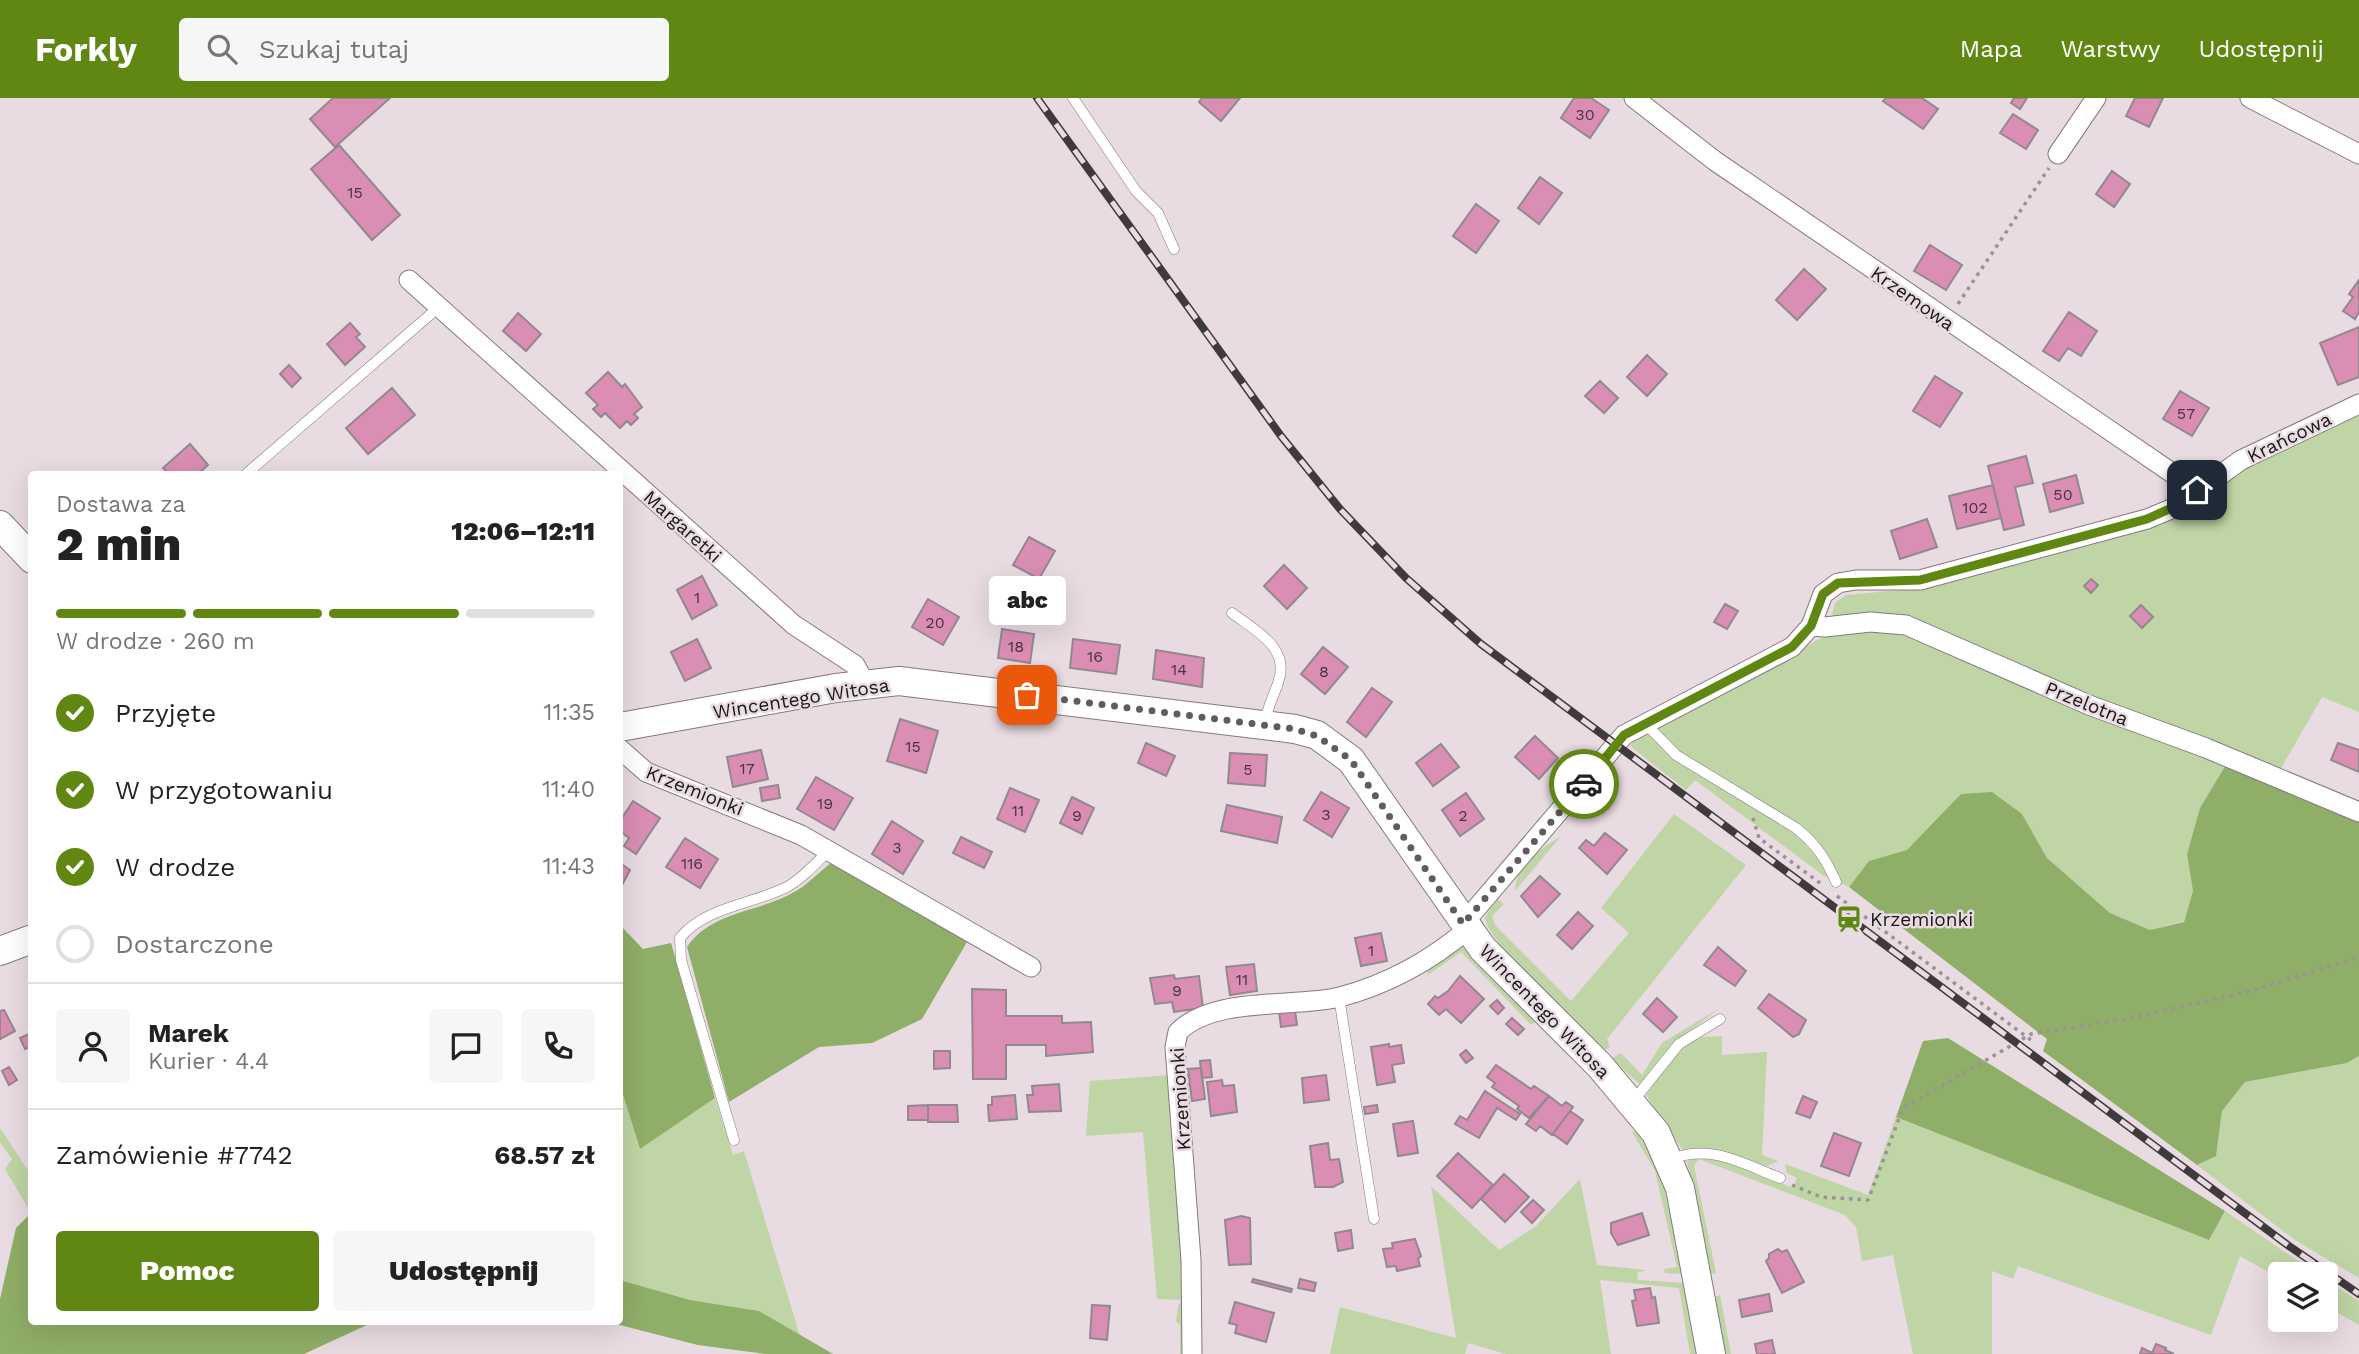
<!DOCTYPE html>
<html lang="pl">
<head>
<meta charset="utf-8">
<style>
  :root { --surface:#fff; --page:#f6f6f6; --text:#222; --muted:#767676; --line:#e0e0e0; --accent:#5f8711 }
  body { margin:0; font-family:"Work Sans",sans-serif; background:var(--page); color:var(--text); height:100vh; display:flex; flex-direction:column; font-size:26px; white-space:nowrap }
  * { box-sizing:border-box; margin:0 }
  p { font-size:23px; color:var(--muted) }
  .icon { flex:none; width:38px; height:38px; fill:none; stroke:currentColor; stroke-width:2; stroke-linecap:round; stroke-linejoin:round }
  .map { position:relative; flex:1; overflow:hidden }
  .sheet { position:absolute; left:28px; top:373px; width:595px; height:854px; display:flex; flex-direction:column; background:var(--surface); border-radius:7px; box-shadow:0 7px 28px #0002 }
  .sheet>* { flex:none }
  .controls { position:absolute; left:2268px; top:1164px; display:grid; gap:14px }
  .controls a { display:grid; place-items:center; width:70px; height:70px; border-radius:7px; background:var(--surface); box-shadow:0 7px 28px #0002; font-size:35px }
  .pin { position:absolute; display:grid; place-items:center; width:60px; height:60px; color:#fff; margin:-30px; border-radius:14px; box-shadow:0 4px 10px #0006 }
  .courier { position:absolute; display:grid; place-items:center; width:70px; height:70px; margin:-35px; border:5px solid #5f8711; border-radius:50%; background:#fff; color:#222; box-shadow:0 2px 9px #0007 }
  .bubble { position:absolute; height:49px; border-radius:7px; background:var(--surface); box-shadow:0 7px 28px #0002; font-size:23px; font-weight:800; line-height:49px; text-align:center }
  .overview em { font-style:normal; font-weight:800 }
  .overview div { display:flex; flex-direction:column-reverse }
  .overview { display:flex; align-items:center; justify-content:space-between; height:119px; padding:0 28px }
  h1 { font-size:46px; font-weight:800; line-height:52px }
  .bar { display:grid; grid-template-columns:repeat(4,1fr); gap:10px 7px; align-content:center; height:84px; padding:0 28px }
  .bar i { height:9px; border-radius:5px; background:var(--line) }
  .bar .current { background:var(--accent) }
  .bar p { grid-column:span 4 }
  .line { display:flex; align-items:center; gap:18px; padding:0 28px; border-top:2px solid var(--line) }
  .line div { flex:1 }
  .round { display:grid; place-items:center; flex:none; width:74px; height:74px; border-radius:7px; background:var(--page) }
  ol { padding:0 28px; list-style:none }
  li { display:flex; align-items:center; gap:21px; height:77px }
  li p { margin-inline-start:auto }
  li .icon { padding:7px; border-radius:50%; background:var(--accent); color:#fff; stroke-width:4 }
  li:last-child { color:var(--muted) }
  li i { width:38px; height:38px; border:4px solid var(--line); border-radius:50% }
  .primary-button { display:flex; gap:14px; margin-top:auto; padding:14px 28px }
  .primary-button a { flex:1; height:80px; border-radius:7px; background:var(--accent); color:#fff; font-size:28px; font-weight:800; line-height:80px; text-align:center }
  .primary-button a+a { background:var(--page); color:var(--text) }
  header { display:flex; align-items:center; gap:42px; box-sizing:border-box; height:98px; padding:0 35px; background:var(--accent); color:#fff }
  header strong { font-size:33px }
  nav { display:flex; gap:38px; margin-inline-start:auto; font-size:24px }
  .search { width:490px; height:63px; background:var(--page); display:flex; align-items:center; gap:18px; box-sizing:border-box; padding:0 24px; border-radius:7px; color:var(--muted); font-size:26px }
  .map>svg:first-child { display:block }
</style>
</head>
<body>
<header>
<strong>Forkly</strong>
<div class="search"><svg class="icon" aria-label="search" viewBox="0 0 24 24"><circle cx="10" cy="10" r="6"/><path d="M15 15l6 6"/></svg>Szukaj tutaj</div>
<nav><a>Mapa</a><a>Warstwy</a><a>Udostępnij</a></nav>
</header>
<div class="map">
<svg width="2359" height="1256" viewBox="0 0 2359 1256">
  <rect width="100%" height="100%" fill="#e8dbe1"/>
  <path fill="#bfd5a5" d="M2359 312V614L2322 599 2280 672 2091 602 1915 524 1831 521 1835 505 1846 497 1922 490 2132 433 2252 366Z
    M1906 530 2227 665 2200 710 2187 756 2193 793 2184 823 2150 832 2110 815 2047 760 2022 716 1961 696 1907 753 1869 763 1849 789 1824 778 1695 682 1686 692 1630 648 1636 640 1746 584 1824 538 1846 533Z
    M1674 716 1746 767 1607 941 1610 949 1603 953C1579 929 1487 846 1485 819L1497 801 1504 806 1492 818 1495 827 1571 903 1629 835 1601 810Z
    M1561 738 1515 793C1515 767 1541 751 1561 738Z
    M1462 848 1535 924 1531 927 1461 854 1428 877 1427 872Z
    M1720 910 1671 947 1640 986 1611 961 1621 955 1642 977 1662 945Z
    M1722 938V957L1767 954 1762 1057 1778 1063 1767 1068 1705 1050 1684 1054 1646 997 1680 949 1702 939Z
    M2359 958V1180L2295 1142 2197 1067 2216 1057 2222 1013 2245 984 2347 965Z
    M1172 977 1185 1175 1186 1256H1180V1227L1176 1223 1178 1208 1182 1202 1157 1201 1143 1034 1086 1038 1090 983Z
    M620 987 640 1051 715 1000 733 1057 744 1053 800 1238 759 1213 690 1202 620 1182Z
    M1896 1019 2209 1142 2225 1113 2317 1176H2280V1181L2240 1158 2211 1237 2018 1168 2013 1181 1992 1173V1256H1913L1893 1157 1862 1163 1856 1129 1845 1117 1699 1061 1694 1068 1716 1175 1711 1176 1687 1063C1719 1050 1763 1078 1793 1090L1797 1080 1787 1075 1785 1066 1868 1097Z
    M0 1030 31 1077V1115L5 1071 12 1061 0 1044Z
    M1632 1034H1638L1663 1084 1682 1176 1665 1175 1664 1171 1677 1169 1655 1073Z
    M1580 1081 1597 1167 1646 1172 1637 1175 1638 1182 1684 1185 1697 1256H1690L1679 1190 1600 1182 1611 1256H1506L1468 1245 1465 1256H1330L1340 1209 1456 1240 1431 1088 1499 1152 1535 1129Z
    M2326 1182 2359 1203V1227L2326 1208Z
    M1720 1197 1731 1256H1725L1714 1199Z"/>
  <path fill="#8fae67" d="M2227 665 2359 720V958L2347 965 2245 984 2222 1013 2216 1058 2197 1067 2043 953 2047 941 1849 789 1869 763 1907 752 1961 696 1992 694 2022 716 2047 760 2110 815 2150 832 2184 824 2193 793 2187 756 2200 710Z
    M831 765 967 844 922 921 872 945 819 949 729 1004 687 849C712 812 760 815 796 793 808 786 819 774 831 765Z
    M620 827 643 851 671 845 715 1000 640 1051 620 987Z
    M1948 940 2225 1113 2209 1142 1896 1019 1923 943Z
    M31 1115 32 1223H387L369 1226 304 1256H0V1201L16 1130Z
    M620 1182 690 1202 759 1213 833 1256H766L698 1247 604 1223H620Z"/>
  <path fill="#da8eb4" stroke="#93888d" stroke-width="2" d="M333 0H390L335 49 310 21Z
    M1202 0H1240L1221 23 1199 4Z
    M1574 0H1591L1609 12 1590 40 1561 20Z
    M1886 0H1922L1938 11 1923 31 1883 3Z
    M2014 0H2027L2020 11 2011 5Z
    M2135 0H2163L2149 29 2126 18Z
    M2013 16 2038 32 2026 51 2000 35Z
    M339 47 400 117 372 142 311 71Z
    M2112 73 2130 86 2114 109 2096 96Z
    M1540 79 1562 95 1539 126 1518 110Z
    M1476 106 1499 123 1476 155 1453 138Z
    M1930 147 1962 167 1946 192 1914 173Z
    M1804 171 1826 191 1797 222 1776 202Z
    M2359 182V214L2355 221 2343 213 2353 199 2349 196Z
    M2069 214 2097 233 2081 258 2068 250 2059 263 2043 253Z
    M518 215 541 236 526 253 503 233Z
    M350 225 360 236 356 239 365 249 345 267 327 246Z
    M2359 229V279L2338 287 2320 245Z
    M1647 257 1667 276 1647 298 1627 279Z
    M289 267 301 280 292 289 280 276Z
    M608 274 622 289 625 286 642 309 634 316 638 320 631 327 627 323 620 330 605 315 601 319 593 311 598 307 586 295Z
    M1935 278 1962 295 1940 329 1913 313Z
    M1600 283 1618 300 1604 315 1585 298Z
    M392 290 415 317 368 356 346 330Z
    M2180 293 2209 310 2192 338 2163 321Z
    M190 346 208 367 198 376H169L163 370Z
    M2026 358 2033 385 2015 389 2024 427 2004 432 1988 368Z
    M2076 377 2083 405 2050 414 2043 386Z
    M1993 387 2001 420 1957 431 1949 398Z
    M1927 421 1937 449 1900 461 1891 433Z
    M1029 439 1055 453 1039 481 1013 467Z
    M1284 467 1307 490 1287 511 1264 488Z
    M702 478 717 507 692 521 677 492Z
    M2091 481 2098 487 2091 495 2084 488Z
    M928 501 959 519 943 547 912 529Z
    M1725 506 1738 513 1727 531 1714 524Z
    M2141 507 2153 519 2142 530 2130 518Z
    M1002 531 1034 536 1030 565 998 560Z
    M697 541 711 570 685 583 671 554Z
    M1073 541 1120 547 1116 576 1070 570Z
    M1323 549 1348 569 1325 596 1301 576Z
    M1156 552 1204 560 1202 589 1153 581Z
    M1372 590 1392 604 1366 639 1347 624Z
    M900 621 938 633 926 675 887 663Z
    M1535 638 1558 660 1539 681 1515 659Z
    M1146 645 1175 658 1166 678 1138 665Z
    M2338 645 2359 652V674L2331 662Z
    M1441 646 1459 669 1433 688 1416 665Z
    M761 652 768 681 733 689 727 659Z
    M1230 655 1267 657 1265 688 1228 685Z
    M816 679 853 700 834 732 797 711Z
    M778 687 780 700 762 703 760 690Z
    M1010 690 1039 702 1025 734 997 721Z
    M1321 694 1349 710 1332 739 1304 722Z
    M1466 695 1484 721 1460 738 1442 712Z
    M1072 699 1094 710 1082 736 1060 725Z
    M633 703 660 720 636 756 624 748 629 740 620 733V723Z
    M1227 707 1282 719 1277 745 1221 733Z
    M892 723 923 743 903 776 872 756Z
    M1605 735 1627 752 1607 776 1579 750 1586 742 1594 748Z
    M961 739 992 754 984 770 953 755Z
    M685 740 718 761 700 790 666 769Z
    M620 765 630 772 621 789 620 788Z
    M1540 778 1560 796 1538 819 1521 798Z
    M1578 814 1593 828 1572 851 1557 837Z
    M1381 835 1387 863 1361 868 1355 840Z
    M1718 849 1746 873 1735 888 1704 867Z
    M1254 866 1257 893 1230 897 1226 869Z
    M1174 877 1175 881 1199 878 1203 910 1174 914 1172 904 1155 906 1150 880Z
    M1460 878 1484 901 1461 925 1446 911 1439 917 1428 906 1435 898 1438 900 1448 893Z
    M972 891 1006 892V918H1062V925L1091 924 1093 954 1046 958V947H1006V981H973Z
    M1769 896 1806 922 1799 936 1793 939 1758 910Z
    M1657 900 1677 919 1663 934 1643 916Z
    M1497 902 1504 910 1498 916 1490 908Z
    M4 912 15 933 0 941V913Z
    M1295 912 1297 927 1281 929 1279 913Z
    M1512 920 1524 931 1518 937 1506 926Z
    M31 935 32 948 25 951 20 940Z
    M1389 946V949L1401 947 1404 965 1392 967 1395 984 1377 987 1371 949Z
    M1466 952 1473 960 1466 965 1460 957Z
    M934 953H950V970L934 971Z
    M1210 962 1212 979 1202 980 1200 963Z
    M1496 967 1531 991 1534 988 1549 998 1529 1020 1517 1011 1519 1008 1492 989 1495 985 1487 979Z
    M9 969 17 982 9 987 2 973Z
    M1201 970 1205 1001 1192 1003 1188 971Z
    M1326 977 1329 1002 1304 1005 1302 980Z
    M1222 982 1223 988 1234 987 1237 1014 1211 1018 1207 984Z
    M1059 986 1061 1013 1029 1014 1027 997H1033L1032 988Z
    M1485 993 1520 1016 1516 1022 1497 1010 1479 1040 1455 1026 1460 1018 1467 1022Z
    M1015 997 1017 1021 989 1023 988 1007H992V999Z
    M1549 998 1562 1008 1566 1004 1573 1009 1552 1037 1540 1028 1536 1033 1526 1026Z
    M1803 998 1817 1004 1810 1020 1796 1015Z
    M928 1007H957L958 1024H928Z
    M928 1007V1022H908V1008Z
    M1377 1007 1378 1014 1365 1016 1364 1009Z
    M1570 1013 1583 1022 1567 1046 1553 1036Z
    M1413 1023 1418 1055 1398 1058 1393 1026Z
    M1834 1035 1861 1045 1849 1078 1821 1068Z
    M1328 1045 1330 1062 1339 1061 1343 1084 1333 1089H1315L1310 1048Z
    M1458 1055 1493 1087 1472 1110 1437 1078Z
    M1504 1076 1529 1099 1505 1124 1481 1101Z
    M1533 1102 1544 1112 1532 1125 1521 1114Z
    M1642 1115 1649 1137 1618 1147 1611 1135V1125Z
    M1241 1118 1250 1120 1251 1166 1229 1167 1225 1122Z
    M1351 1132 1353 1150 1338 1153 1335 1135Z
    M1415 1141 1421 1158 1418 1161 1420 1168 1397 1173 1396 1168 1387 1169 1383 1151 1393 1150 1392 1145Z
    M1778 1151 1782 1154 1787 1152 1804 1184 1782 1195 1766 1163 1769 1160V1156Z
    M1253 1181 1292 1191 1291 1194 1252 1184Z
    M1300 1181 1316 1185 1314 1193 1298 1190Z
    M1650 1190 1652 1200 1655 1199 1659 1225 1637 1228 1632 1203 1636 1202 1634 1192Z
    M1769 1196 1772 1213 1742 1219 1739 1202Z
    M1235 1204 1274 1215 1266 1244 1235 1235 1237 1227 1229 1225Z
    M1092 1207 1110 1208 1107 1242 1090 1240Z
    M1772 1242 1775 1256H1757L1755 1246Z
    M2156 1246 2166 1250 2165 1252 2174 1256H2140L2142 1250 2152 1255Z"/>
  <g fill="none" stroke-linecap="round" stroke-linejoin="round">
    <g stroke="#84797e" stroke-width="11">
      <path id="lane" d="M1073 0 1136 93 1158 115 1174 151
        M246 376 439 209
        M1232 515C1256 533 1291 550 1278 585 1273 600 1266 611 1265 627
        M1645 625 1676 657 1796 730C1816 746 1826 761 1836 784
        M1339 899 1374 1121
        M1633 1003 1679 946 1720 921
        M734 1042 681 862 680 840C705 809 753 806 787 789 803 780 815 766 828 753
        M1671 1061C1712 1046 1741 1065 1780 1080"/>
    </g>
    <g stroke="#84797e" stroke-width="21">
      <path id="street" d="M1634 0 1715 63 2197 392
        M2250 0 2359 56
        M2058 56 2096 0
        M409 182 794 527 855 567 865 585
        M1811 528 1825 529 1870 524 1906 527 2089 607 2206 650 2359 714
        M620 651 646 674 801 737 1031 869
        M1463 826 1624 637 1792 549 1811 528 1823 496 1838 485 1856 482H1920L2147 421 2176 409 2241 362 2359 306
        M1192 1256 1191 1162 1175 949 1178 934C1213 898 1295 910 1340 899 1389 886 1429 864 1468 831"/>
    </g>
    <g stroke="#84797e" stroke-width="30">
      <path id="secondary" d="M0 427 32 461
        M620 629 836 590 899 583 1295 631 1317 637 1351 662 1483 851 1600 968 1656 1035 1680 1090 1711 1256
        M0 853 32 841"/>
    </g>
    <path stroke="#9b9296" stroke-width="3.5" stroke-dasharray="3.5 5" stroke-linecap="butt" d="M1958 206 2049 70
      M1753 720 1759 740 1820 785
      M1837 798 2035 945
      M1792 1087 1821 1099 1868 1102 1903 1010 2031 936 2137 919 2250 893 2359 859"/>
    <use href="#lane" stroke="#fff" stroke-width="10"/>
    <use href="#street" stroke="#fff" stroke-width="19"/>
    <use href="#secondary" stroke="#fff" stroke-width="28"/>
    <g stroke="#3f3a3c" stroke-width="8">
      <path id="rail" d="M1037 0 1281 338 1340 411 1406 480 1481 546 2289 1148 2359 1196"/>
    </g>
    <use href="#rail" stroke="#e8dbe1" stroke-width="5" stroke-dasharray="16" stroke-linecap="butt"/>
  </g>
  <g fill="none" stroke-linecap="round" stroke-linejoin="round">
    <path stroke="#625b5e" stroke-width="7" stroke-dasharray="0 12.6" d="M1027 597 1295 631 1317 638 1351 662 1463 826 1584 686"/>
    <path stroke="#5f8711" stroke-width="9" d="M1584 686 1624 637 1792 549 1811 528 1823 496 1838 485 1920 482 2147 421 2176 408 2197 392"/>
  </g>
  <defs>
    <g id="station-bare" transform="scale(2.1)"><path d="M-3-6H3Q5-6 5-4V2Q5 4 3 4L4.5 6H3L1.5 4h-3L-3 6H-4.5L-3 4Q-5 4-5 2V-4Q-5-6-3-6ZM-3.5-4v3h7v-3ZM-3.5 1v1.5H-2V1ZM2 1v1.5H3.5V1Z" fill="#5f8711" stroke="#e8dbe1" stroke-width="2.5" paint-order="stroke"/></g>
  </defs>
  <g fill-rule="evenodd">
    <use href="#station-bare" x="1849" y="821"/>
  </g>
  <g text-anchor="middle" stroke-width="5" stroke-linejoin="round" paint-order="stroke">
    <g font-size="16" fill="#4a343f">
      <text x="1585" y="22">30</text>
      <text x="355" y="100">15</text>
      <text x="2186" y="321">57</text>
      <text x="2063" y="402">50</text>
      <text x="1975" y="415">102</text>
      <text x="697" y="505">1</text>
      <text x="935" y="530">20</text>
      <text x="1016" y="554">18</text>
      <text x="1095" y="564">16</text>
      <text x="1179" y="577">14</text>
      <text x="1324" y="579">8</text>
      <text x="913" y="654">15</text>
      <text x="747" y="676">17</text>
      <text x="1248" y="677">5</text>
      <text x="825" y="711">19</text>
      <text x="1018" y="718">11</text>
      <text x="1326" y="722">3</text>
      <text x="1077" y="723">9</text>
      <text x="1463" y="723">2</text>
      <text x="897" y="755">3</text>
      <text x="692" y="771">116</text>
      <text x="1371" y="858">1</text>
      <text x="1242" y="887">11</text>
      <text x="1177" y="898">9</text>
    </g>
    <g font-size="19" fill="#1a1618" stroke="#e8dbe1">
      <text transform="translate(1913 200) rotate(35)" y="7">Krzemowa</text>
      <text transform="translate(2289 339) rotate(-26)" y="7">Krańcowa</text>
      <text transform="translate(683 428) rotate(42)" y="7">Margaretki</text>
      <text transform="translate(801 600) rotate(-9)" y="7">Wincentego Witosa</text>
      <text transform="translate(2087 605) rotate(22)" y="7">Przelotna</text>
      <text transform="translate(695 692) rotate(22)" y="7">Krzemionki</text>
      <text transform="translate(1545 913) rotate(46)" y="7">Wincentego Witosa</text>
      <text transform="translate(1180 1001) rotate(-94)" y="7">Krzemionki</text>
    </g>
    <g font-size="19" fill="#1a1618" stroke="#e8dbe1" text-anchor="start">
      <text x="1870" y="828">Krzemionki</text>
    </g>
  </g>
</svg>
<div class="controls">
<a><svg class="icon" aria-label="layers" viewBox="0 0 24 24"><path d="M12 4l9 5-9 5-9-5zM3 14l9 5 9-5"/></svg></a>
</div>
<div class="pin" style="left:1027px;top:597px;background:#ea580c"><svg class="icon" aria-label="bag" viewBox="0 0 24 24"><path d="M5 8h14l-1 12H6zM9 8a3 3 0 0 1 6 0"/></svg></div>
<div class="pin" style="left:2197px;top:392px;background:#1f2937"><svg class="icon" aria-label="home" viewBox="0 0 24 24"><path d="M3 11l9-7 9 7M6 9v11h12V9"/></svg></div>
<div class="courier" style="left:1584px;top:686px"><svg class="icon" aria-label="car" viewBox="0 0 24 24"><path d="M5 17H2v-5l4-1 3-4h7l3 4 3 1v5h-3M9 17h6M6 11h13"/><circle cx="7" cy="17" r="2"/><circle cx="17" cy="17" r="2"/></svg></div>
<div class="bubble" style="left:989px;top:478px;width:77px">abc</div>
<section class="sheet">
<div class="overview"><div><h1>2 min</h1><p>Dostawa za</p></div><em>12:06–12:11</em></div>
<div class="bar"><i class="current"></i><i class="current"></i><i class="current"></i><i></i><p>W drodze · 260 m</p></div>
<ol>
<li><svg class="icon" aria-label="check" viewBox="0 0 24 24"><path d="M5 12l5 5 9-10"/></svg>Przyjęte<p>11:35</p></li>
<li><svg class="icon" aria-label="check" viewBox="0 0 24 24"><path d="M5 12l5 5 9-10"/></svg>W przygotowaniu<p>11:40</p></li>
<li><svg class="icon" aria-label="check" viewBox="0 0 24 24"><path d="M5 12l5 5 9-10"/></svg>W drodze<p>11:43</p></li>
<li><i></i>Dostarczone</li>
</ol>
<div class="line" style="height:126px"><a class="round"><svg class="icon" aria-label="person" viewBox="0 0 24 24"><circle cx="12" cy="8" r="4"/><path d="M4 21q1-7 8-7t8 7"/></svg></a><div><b>Marek</b><p>Kurier · 4.4</p></div><a class="round"><svg class="icon" aria-label="chat" viewBox="0 0 24 24"><path d="M4 5h16v11H9l-5 4z"/></svg></a><a class="round"><svg class="icon" aria-label="phone" viewBox="0 0 24 24"><path d="M5 4h4l2 5-3 2q2 4 5 5l2-3 5 2v4C11 20 4 13 5 4z"/></svg></a></div>
<div class="line" style="height:91px"><div>Zamówienie #7742</div><b>68.57 zł</b></div>
<div class="primary-button"><a>Pomoc</a><a>Udostępnij</a></div>
</section>
</div>
</body>
</html>
